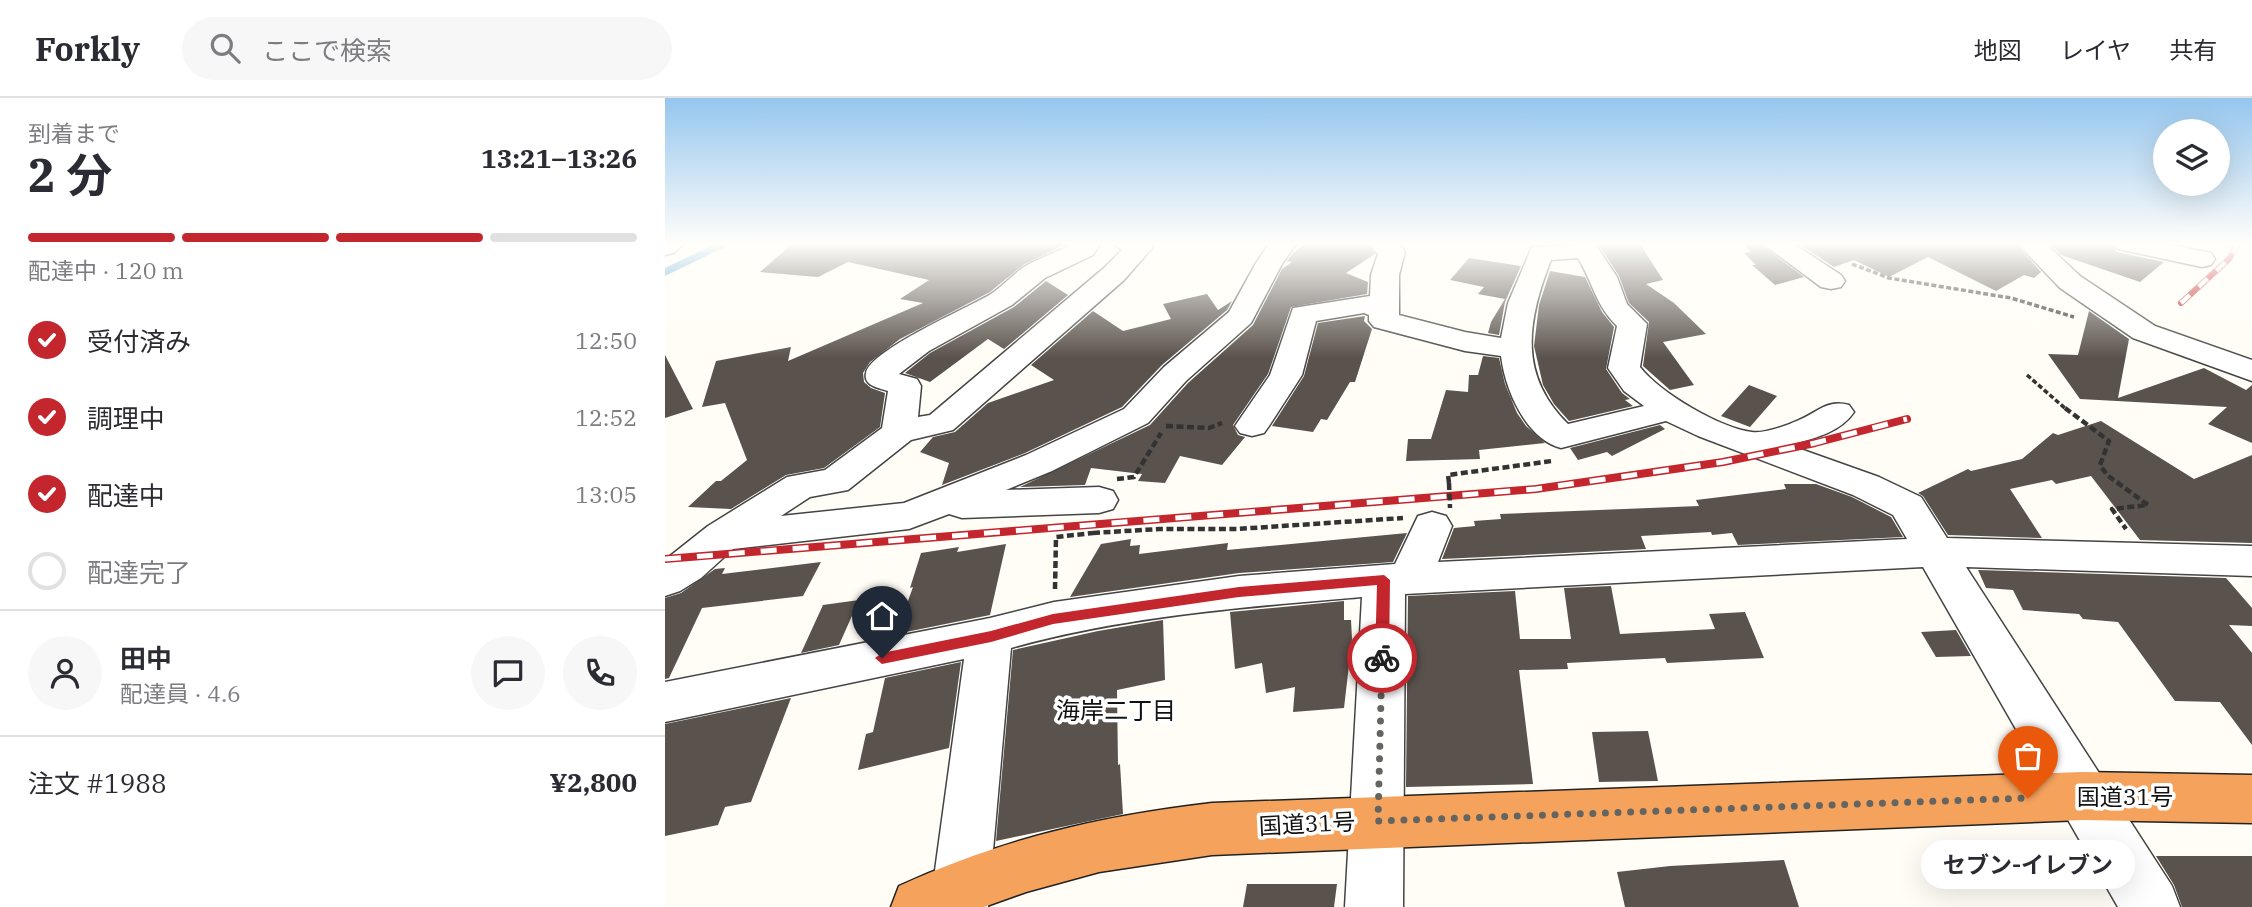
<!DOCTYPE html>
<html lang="ja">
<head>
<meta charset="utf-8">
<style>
  :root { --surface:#fff; --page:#f7f7f7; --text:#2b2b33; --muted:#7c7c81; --line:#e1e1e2; --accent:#c4262e }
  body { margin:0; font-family:"IBM Plex Serif","Noto Sans JP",serif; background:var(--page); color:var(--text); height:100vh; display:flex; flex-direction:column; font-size:26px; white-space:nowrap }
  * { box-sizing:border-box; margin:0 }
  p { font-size:23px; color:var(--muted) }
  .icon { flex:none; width:38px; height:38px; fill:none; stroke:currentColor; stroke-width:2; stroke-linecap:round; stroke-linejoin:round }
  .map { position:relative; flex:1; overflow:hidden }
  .sheet { display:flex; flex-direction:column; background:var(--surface); width:665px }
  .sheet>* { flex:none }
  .fabs { position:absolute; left:1488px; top:21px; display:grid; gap:14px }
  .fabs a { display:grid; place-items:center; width:77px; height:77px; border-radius:50%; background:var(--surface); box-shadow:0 7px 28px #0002; font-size:35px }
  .pin { position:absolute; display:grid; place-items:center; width:60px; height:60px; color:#fff; margin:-72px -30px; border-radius:50% 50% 50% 0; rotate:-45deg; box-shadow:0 0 7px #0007 }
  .pin .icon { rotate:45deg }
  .courier { position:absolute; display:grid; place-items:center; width:70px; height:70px; margin:-35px; border:5px solid #c4262e; border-radius:50%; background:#fff; color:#222; box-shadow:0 2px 9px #0007 }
  .bubble { position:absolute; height:49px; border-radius:24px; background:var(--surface); box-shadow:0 7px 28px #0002; font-size:23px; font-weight:700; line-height:49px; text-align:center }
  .headline em { font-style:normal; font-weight:700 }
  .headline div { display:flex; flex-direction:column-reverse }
  .headline { display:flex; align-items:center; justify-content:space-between; height:119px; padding:0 28px }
  h1 { font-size:46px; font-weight:700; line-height:52px }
  .bar { display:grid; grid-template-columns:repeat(4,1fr); gap:10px 7px; align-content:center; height:84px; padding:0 28px }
  .bar i { height:9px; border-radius:5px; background:var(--line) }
  .bar .on { background:var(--accent) }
  .bar p { grid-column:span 4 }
  .line { display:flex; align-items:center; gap:18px; padding:0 28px; border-top:2px solid var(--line) }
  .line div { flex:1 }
  .round { display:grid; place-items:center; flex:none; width:74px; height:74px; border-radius:37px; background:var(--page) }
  ol { padding:0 28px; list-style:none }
  li { display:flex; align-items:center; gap:21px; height:77px }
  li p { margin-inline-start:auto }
  li .icon { padding:7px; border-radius:50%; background:var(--accent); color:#fff; stroke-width:4 }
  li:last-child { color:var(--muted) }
  li i { width:38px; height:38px; border:4px solid var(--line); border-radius:50% }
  header { display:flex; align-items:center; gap:42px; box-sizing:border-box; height:98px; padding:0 35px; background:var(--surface); border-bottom:2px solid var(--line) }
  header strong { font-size:33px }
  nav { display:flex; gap:38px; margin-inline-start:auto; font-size:24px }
  .search { width:490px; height:63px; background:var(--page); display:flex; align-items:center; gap:18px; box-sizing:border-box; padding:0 24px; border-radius:38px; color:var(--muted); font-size:26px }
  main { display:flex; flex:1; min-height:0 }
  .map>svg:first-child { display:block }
</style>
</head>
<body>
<header>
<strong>Forkly</strong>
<div class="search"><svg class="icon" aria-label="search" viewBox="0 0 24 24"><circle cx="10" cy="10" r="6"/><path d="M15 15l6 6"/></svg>ここで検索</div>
<nav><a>地図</a><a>レイヤ</a><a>共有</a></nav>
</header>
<main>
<section class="sheet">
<div class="headline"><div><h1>2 分</h1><p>到着まで</p></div><em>13:21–13:26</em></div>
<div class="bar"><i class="on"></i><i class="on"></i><i class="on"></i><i></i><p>配達中 · 120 m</p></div>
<ol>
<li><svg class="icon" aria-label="check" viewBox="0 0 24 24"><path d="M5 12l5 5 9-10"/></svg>受付済み<p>12:50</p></li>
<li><svg class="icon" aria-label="check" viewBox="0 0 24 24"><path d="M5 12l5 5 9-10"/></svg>調理中<p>12:52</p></li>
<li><svg class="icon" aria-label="check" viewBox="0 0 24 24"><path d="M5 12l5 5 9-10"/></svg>配達中<p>13:05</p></li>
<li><i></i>配達完了</li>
</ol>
<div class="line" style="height:126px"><a class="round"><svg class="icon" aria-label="person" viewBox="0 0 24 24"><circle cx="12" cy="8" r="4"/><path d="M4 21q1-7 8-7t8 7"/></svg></a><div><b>田中</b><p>配達員 · 4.6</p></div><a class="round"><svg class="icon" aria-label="chat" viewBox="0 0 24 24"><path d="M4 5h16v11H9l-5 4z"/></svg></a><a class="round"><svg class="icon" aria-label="phone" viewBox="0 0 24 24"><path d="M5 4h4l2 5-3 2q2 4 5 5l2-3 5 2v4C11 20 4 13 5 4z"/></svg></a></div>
<div class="line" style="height:91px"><div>注文 #1988</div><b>¥2,800</b></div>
</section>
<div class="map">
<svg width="1587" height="809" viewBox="0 0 1587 809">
  <rect width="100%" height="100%" fill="#fffdf5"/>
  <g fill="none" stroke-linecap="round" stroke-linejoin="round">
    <path stroke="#3f96cf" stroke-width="7" d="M0 174 58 146"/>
  </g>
  <path fill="#5a524d" d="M127 146H401L358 167 325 194 235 241 205 264 198 275 199 284 206 290 220 295 215 329 159 370 121 377 66 411 23 409 51 383H56L82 362 60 305 37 309 51 263 126 249 123 263 258 205 235 201 264 182 183 164 153 179 95 174Z
    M640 146H702L710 156 681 175 703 184 702 196 626 209 603 276 568 327 573 337 580 339 557 367 515 358 500 385 473 383 477 376 426 370 420 387 355 389 485 327 523 285 588 227 617 171 627 164 622 163 629 154Z
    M933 146H975L998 182 981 186 1009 205 1041 236 998 244 1029 287 1005 292 978 268 984 224 964 205 954 178Z
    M1078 146H1095L1139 179 1110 187 1087 167H1091L1079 155 1086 154Z
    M1134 146H1351L1376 174 1369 180 1359 177 1331 193 1263 159 1224 179 1189 162 1169 169Z
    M1385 146H1447L1452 154 1499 164 1475 184 1396 157Z
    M804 160 856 168 840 204 834 237 823 235 826 224 840 201 813 196 819 189 785 182Z
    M885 173 920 179 937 214 949 229 941 271 957 295 965 301 960 302 968 308 904 323 889 306 878 287 869 248 874 207Z
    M381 183 403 197 339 251 323 241 265 284 240 275 265 255 349 209Z
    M542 196 553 212 567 203 562 212 497 267 457 309 360 355 277 387 284 365 255 354 268 339 290 334 323 305 389 282 366 267 428 213 458 233 506 221 498 206Z
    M1424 213 1464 241 1453 300 1539 270 1581 292 1587 287V345L1543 326 1562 309 1415 301 1383 256 1413 257Z
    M700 218 699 223 707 231 690 284H685L662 322 656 321 648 334 607 328 639 278 653 225Z
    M0 257 28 311 0 320Z
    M818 258 834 260 840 286 852 315 861 328 880 345 814 352 815 361 741 363 743 341H766L781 292 803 294 804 277H813Z
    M1084 287 1112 298 1085 329 1056 318Z
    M1436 323 1529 381 1587 357V445L1475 442 1426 378 1391 386 1387 382 1345 391 1377 440 1283 437 1258 398 1253 395 1303 371 1306 373 1357 361 1388 335 1393 337Z
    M995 327 1000 331 947 358 942 354 913 362 905 350Z
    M1119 386H1151L1187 399 1226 419 1238 439 1073 447 1067 435 1047 437 1046 434 976 438 981 451 777 461 789 430 810 428 809 423 836 421 835 416 1034 408 1031 402 1121 391Z
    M742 435 728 464 574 475 405 499 436 446 466 441 465 448 475 447 474 456 563 445 562 452Z
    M341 446 325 517 231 536 248 489 245 490 256 455 294 449 292 454Z
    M156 464 138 498 37 510 4 580 0 581V500L16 495 50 471 60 470 57 476Z
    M1313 472 1561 480 1587 510V528L1564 527 1587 555V647L1555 604 1510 603 1453 524 1418 521 1414 516 1358 512 1348 492 1321 490Z
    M946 488 955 536 1050 531 1044 516 1080 514 1099 560 1002 565 1000 560 902 565 903 571 854 572 868 686 741 689 743 498 850 493 855 541H906L899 490Z
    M194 502 174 547 136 555 158 507Z
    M679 503V522H686L687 541 679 610 628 614 630 589 601 595 597 565 570 571 565 514Z
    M498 522 500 582 452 592 453 667 455 666 458 716 331 743 348 552 433 533Z
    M1291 532 1306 558 1271 559 1256 534Z
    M296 564 284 650 193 672 201 636 208 634 220 580Z
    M126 600 86 704 60 709 53 727 0 738V626Z
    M983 633 993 683 934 684 927 634Z
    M1491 758H1587V809H1517L1509 787Z
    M1119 762 1134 809H960L952 774 1005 768Z
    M582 786H672L669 809H578Z"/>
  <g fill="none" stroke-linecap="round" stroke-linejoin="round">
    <g stroke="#444" stroke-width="3">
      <path id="minor" d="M0 146H18L9 155 0 157Z
        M408 146H435L428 157 380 180 347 207 264 253 234 276 252 281 256 288 253 319 265 317 439 170 457 152 449 146H486L488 149 459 182 288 332 246 342 183 392 145 399 116 418 239 405 361 357 459 311 499 269 564 214 591 165 604 146H631L617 166 586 225 521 283 483 325 387 373 341 392 434 389 448 393 453 402 448 411 434 415 297 420 284 416 244 431 68 451 36 480 15 493 0 498V462L43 428 122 379 160 372 217 330 223 293C214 290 198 288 201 275 205 252 303 210 326 196 338 188 347 177 359 169 374 160 392 154 408 146Z
        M704 146H734L740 154 734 177V217L800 234 836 240 843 205 867 149 930 146 952 179 962 206 982 226 975 269C995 295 1055 330 1087 334 1099 336 1123 327 1134 322 1153 314 1162 301 1184 307L1189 314C1175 335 1147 341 1124 347L1214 379 1256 399 1282 440 1587 448V478L1301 469 1507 788 1515 809H1453L1258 469 740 496 738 809H680L697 499C580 509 460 518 346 550L323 809H265L299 561 0 624V584L325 520 389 504 574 478 730 466 753 418 767 414 781 418 787 428 773 464 1242 441 1228 417 1188 397 1033 338 1001 323 896 350C861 341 840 292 836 258L800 253 709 229 704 223V217L699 215 651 223 637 277 604 328 599 335 587 338 575 335 570 328 605 277 628 210 705 198 706 177 713 156ZM913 160C928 185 931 208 952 228L943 270 959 293 979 308 903 326C853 277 862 223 886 162Z
        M1098 146H1129L1176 177 1180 183 1176 189 1166 191 1156 189Z
        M1353 146H1381L1415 178 1490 228 1587 262V283L1468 240 1395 190Z
        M1449 146H1503L1546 155 1550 161 1546 167 1537 169 1453 151Z"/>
    </g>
    <g stroke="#222" stroke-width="3">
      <path id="highway" d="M1417 674 1587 677V725L1417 722 547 757 434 774 361 794 319 809H226L234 788C337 741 435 718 547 705Z"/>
    </g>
    <path stroke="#333" stroke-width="3.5" stroke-dasharray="5 2.5" stroke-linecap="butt" d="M1187 166 1224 180 1346 200 1409 219
      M1362 277 1402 312"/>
    <path stroke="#333" stroke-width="4.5" stroke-dasharray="7 3.5" stroke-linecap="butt" d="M1400 310 1444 343 1435 367 1442 377 1483 407 1447 411 1461 431
      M501 328 544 330 557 325
      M452 381 469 379 496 335
      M784 385 783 377 887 363
      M428 435 494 431H572L738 420
      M390 491 391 439 428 435"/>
    <use href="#minor" fill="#fff" fill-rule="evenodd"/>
    <use href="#highway" fill="#f5a25d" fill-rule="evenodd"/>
    <g stroke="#c4262e" stroke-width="6">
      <path id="rail-far1" d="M1516 205 1564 161 1573 146"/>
    </g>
    <g stroke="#c4262e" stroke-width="8">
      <path id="rail" d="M0 461 871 391 1058 364 1150 345 1242 321"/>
    </g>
    <use href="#rail-far1" stroke="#fff" stroke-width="4.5" stroke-dasharray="12" stroke-linecap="butt"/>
    <use href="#rail" stroke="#fff" stroke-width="5" stroke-dasharray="16" stroke-linecap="butt"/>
    <path stroke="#333" stroke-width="4.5" stroke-dasharray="7 3.5" stroke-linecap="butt" d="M784 385 785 410"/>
  </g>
  <linearGradient id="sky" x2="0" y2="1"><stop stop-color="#95c6ee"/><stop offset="0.56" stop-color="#fffefa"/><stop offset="1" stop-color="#fffefa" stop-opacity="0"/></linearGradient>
  <rect width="1587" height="260" fill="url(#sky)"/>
  <path fill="#c4262e" d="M719 477 725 482 724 560 717 566 710 560 712 487 574 499 388 526 326 544 217 566 210 560 217 555 326 533 388 516 574 489Z"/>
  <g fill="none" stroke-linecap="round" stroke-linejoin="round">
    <path stroke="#646461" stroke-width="7" stroke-dasharray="0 12.6" d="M717 560 713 723 1363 700"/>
  </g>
  <g text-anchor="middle" stroke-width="7" stroke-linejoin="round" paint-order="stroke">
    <g font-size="23" fill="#111" stroke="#fff">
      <text x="1460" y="707">国道31号</text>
      <text transform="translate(642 726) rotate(-3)" y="8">国道31号</text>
    </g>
    <g font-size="24" fill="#111" stroke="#fff">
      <text x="451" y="621">海岸二丁目</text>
    </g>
  </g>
</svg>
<div class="fabs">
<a><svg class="icon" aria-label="layers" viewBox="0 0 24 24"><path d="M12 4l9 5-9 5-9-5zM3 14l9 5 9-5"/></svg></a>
</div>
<div class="pin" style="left:1363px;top:700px;background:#ea580c"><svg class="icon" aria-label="bag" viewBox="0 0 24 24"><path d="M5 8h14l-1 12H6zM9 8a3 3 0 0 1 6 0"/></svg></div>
<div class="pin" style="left:217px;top:560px;background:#1f2937"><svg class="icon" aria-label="home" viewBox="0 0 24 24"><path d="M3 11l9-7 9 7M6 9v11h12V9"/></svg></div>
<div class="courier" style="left:717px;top:560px"><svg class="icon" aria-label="bike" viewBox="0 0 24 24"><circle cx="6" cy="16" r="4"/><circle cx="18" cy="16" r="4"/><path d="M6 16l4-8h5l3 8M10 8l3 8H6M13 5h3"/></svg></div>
<div class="bubble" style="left:1256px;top:742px;width:214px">セブン-イレブン</div>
</div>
</main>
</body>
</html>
